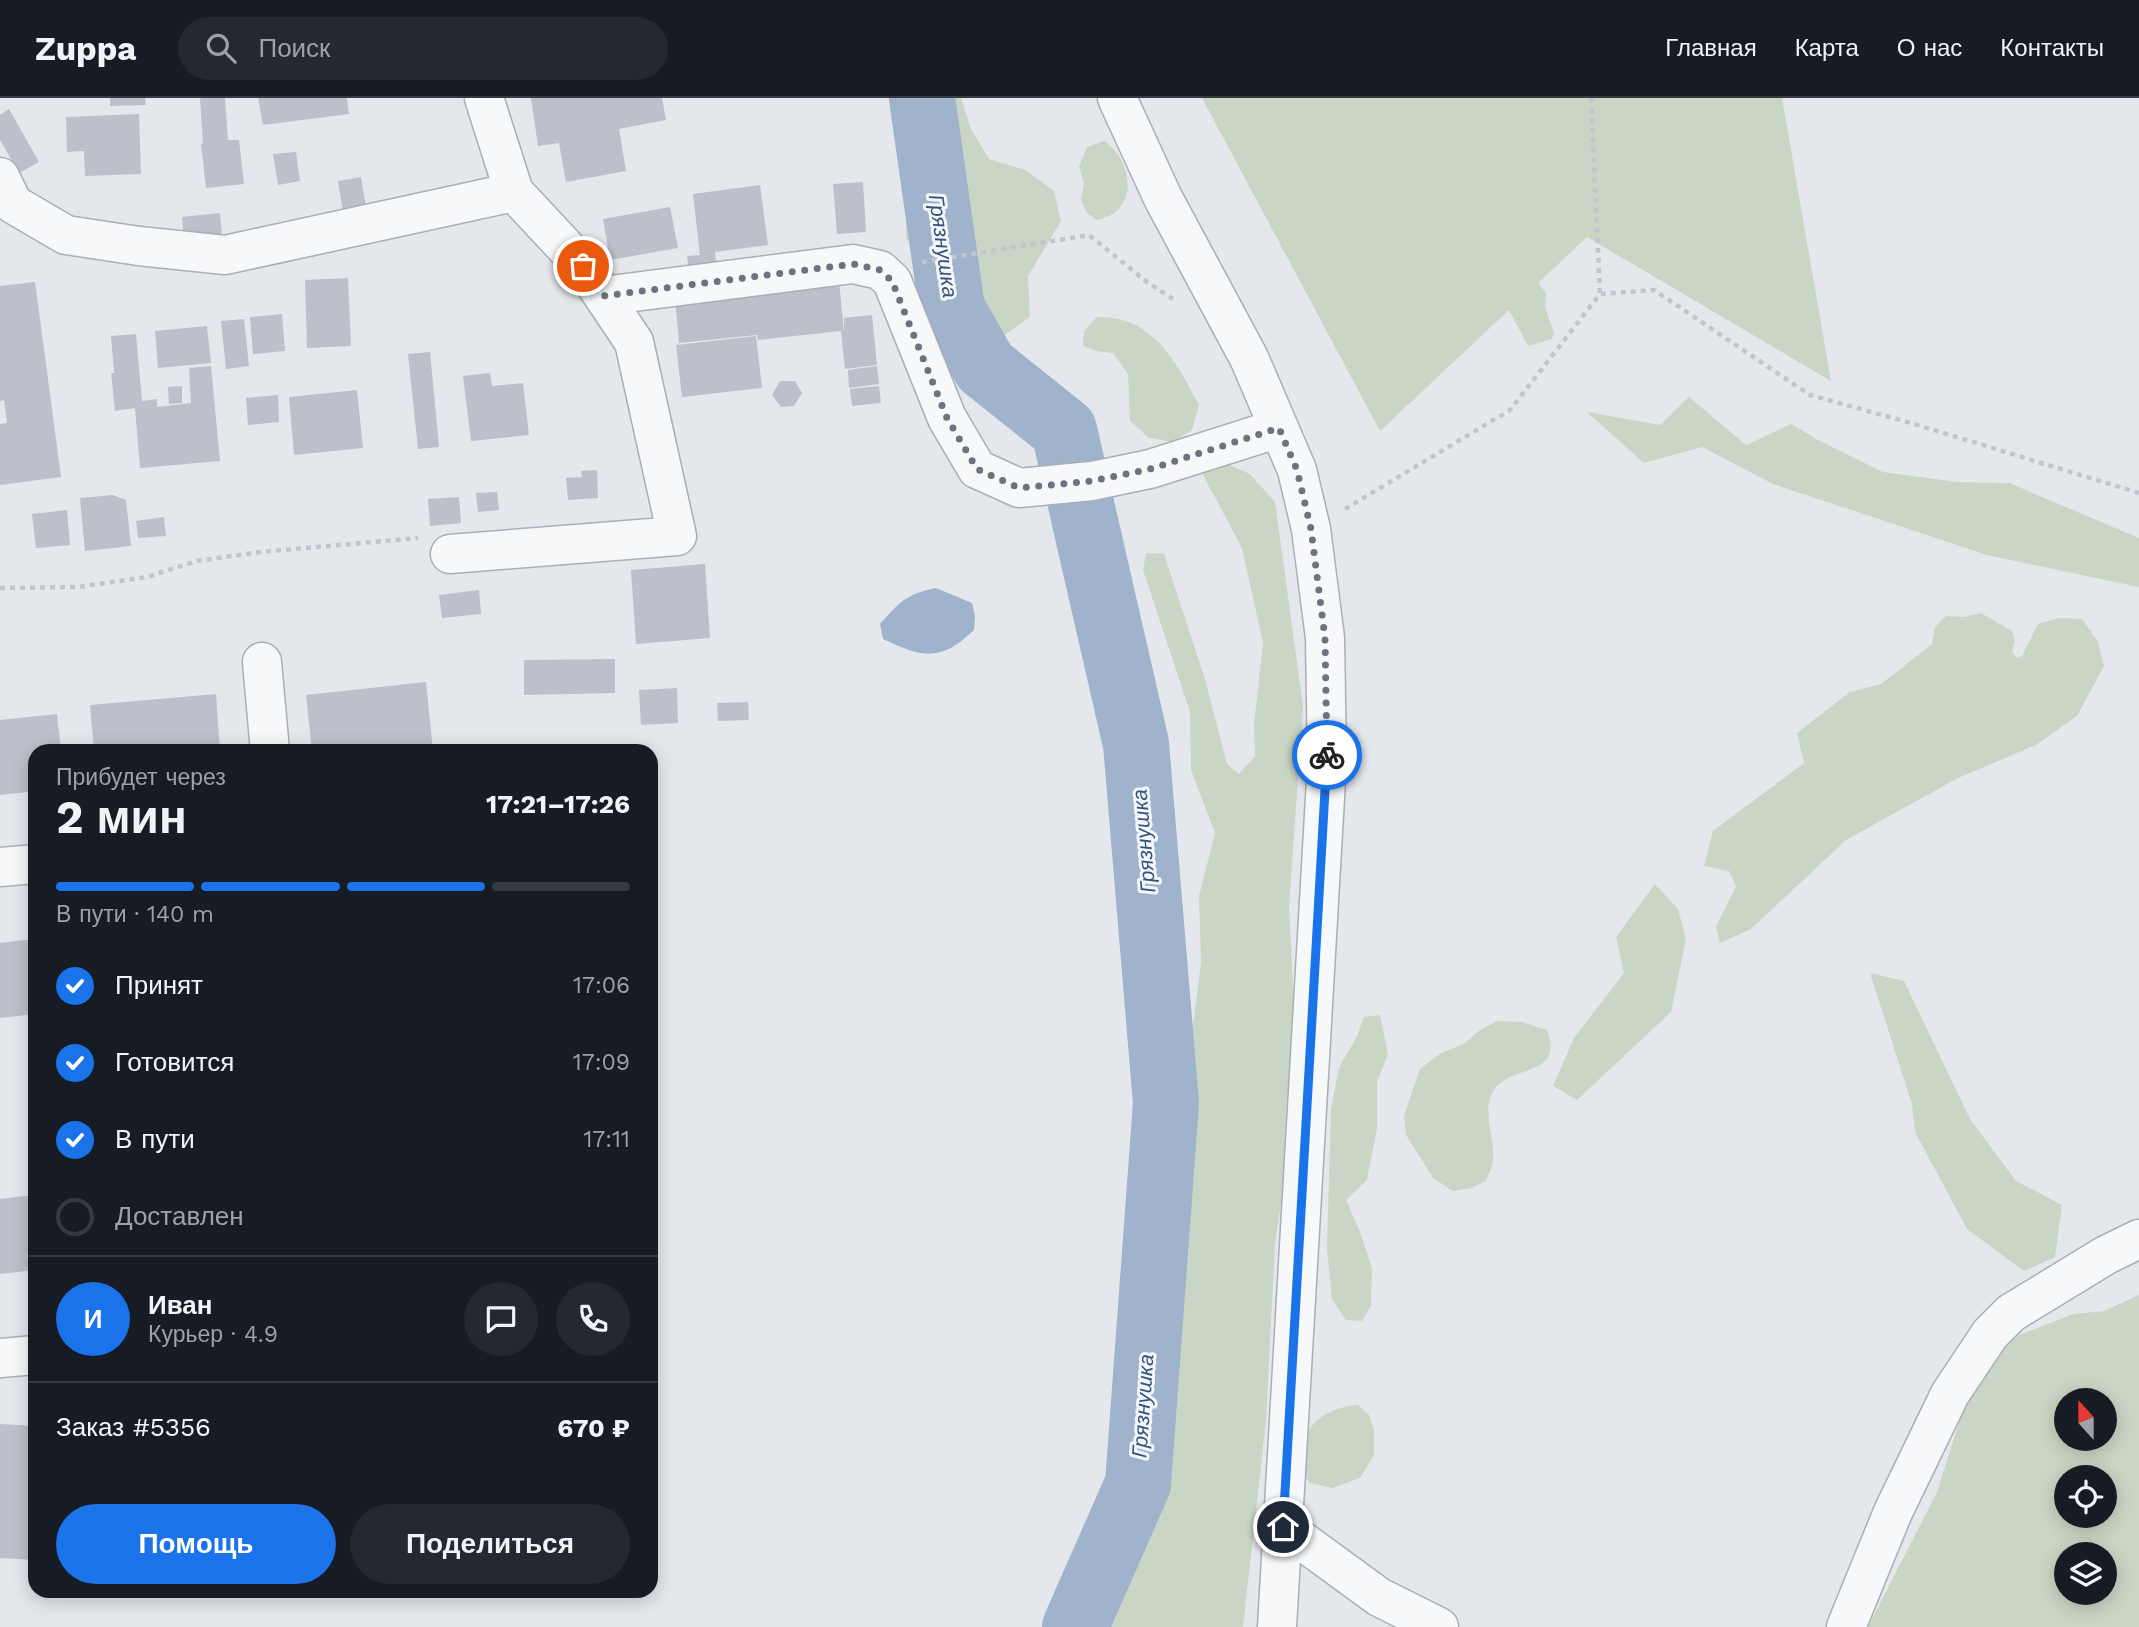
<!DOCTYPE html>
<html lang="ru">
<head>
<meta charset="utf-8">
<style>
  :root { --surface:#171b24; --page:#242831; --text:#f1f3f6; --muted:#9ea1a6; --line:#363941; --accent:#1a73e8 }
  body { margin:0; font-family:"Work Sans",sans-serif; background:var(--page); color:var(--text); height:100vh; display:flex; flex-direction:column; font-size:26px; white-space:nowrap }
  * { box-sizing:border-box; margin:0 }
  p { font-size:23px; color:var(--muted) }
  .icon { flex:none; width:38px; height:38px; fill:none; stroke:currentColor; stroke-width:2; stroke-linecap:round; stroke-linejoin:round }
  .map { position:relative; flex:1; overflow:hidden }
  .panel { position:absolute; left:28px; top:646px; width:630px; height:854px; display:flex; flex-direction:column; background:var(--surface); border-radius:21px; box-shadow:0 4px 18px #0003 }
  .panel>* { flex:none }
  .needle { width:46px; rotate:339deg }
  .fabs { position:absolute; left:2054px; top:1290px; display:grid; gap:14px }
  .fabs a { display:grid; place-items:center; width:63px; height:63px; border-radius:50%; background:var(--surface); box-shadow:0 4px 18px #0003; font-size:35px }
  .pin { position:absolute; display:grid; place-items:center; width:60px; height:60px; color:#fff; margin:-30px; border:4px solid #fff; border-radius:50%; box-shadow:0 2px 7px #0007 }
  .courier { position:absolute; display:grid; place-items:center; width:70px; height:70px; margin:-35px; border:5px solid #1a73e8; border-radius:50%; background:#fff; color:#222; box-shadow:0 2px 9px #0007 }
  .head em { font-style:normal; font-weight:700 }
  .head div { display:flex; flex-direction:column-reverse }
  .head { display:flex; align-items:center; justify-content:space-between; height:119px; padding:0 28px }
  h1 { font-size:46px; font-weight:700; line-height:52px }
  .bar { display:grid; grid-template-columns:repeat(4,1fr); gap:10px 7px; align-content:center; height:84px; padding:0 28px }
  .bar i { height:9px; border-radius:5px; background:var(--line) }
  .bar .current { background:var(--accent) }
  .bar p { grid-column:span 4 }
  .line { display:flex; align-items:center; gap:18px; padding:0 28px; border-top:2px solid var(--line) }
  .line div { flex:1 }
  .round { display:grid; place-items:center; flex:none; width:74px; height:74px; border-radius:37px; background:var(--page) }
  ol { padding:0 28px; list-style:none }
  li { display:flex; align-items:center; gap:21px; height:77px }
  li p { margin-inline-start:auto }
  li .icon { padding:7px; border-radius:50%; background:var(--accent); color:#fff; stroke-width:4 }
  li:last-child { color:var(--muted) }
  li i { width:38px; height:38px; border:4px solid var(--line); border-radius:50% }
  .button { display:flex; gap:14px; margin-top:auto; padding:14px 28px }
  .button a { flex:1; height:80px; border-radius:42px; background:var(--accent); color:#fff; font-size:28px; font-weight:700; line-height:80px; text-align:center }
  .button a+a { background:var(--page); color:var(--text) }
  header { display:flex; align-items:center; gap:42px; box-sizing:border-box; height:98px; padding:0 35px; background:var(--surface); border-bottom:2px solid var(--line) }
  header strong { font-size:33px }
  nav { display:flex; gap:38px; margin-inline-start:auto; font-size:24px }
  .search { width:490px; height:63px; background:var(--page); display:flex; align-items:center; gap:18px; box-sizing:border-box; padding:0 24px; border-radius:38px; color:var(--muted); font-size:26px }
  .map>svg:first-child { display:block }
</style>
</head>
<body>
<header>
<strong>Zuppa</strong>
<div class="search"><svg class="icon" aria-label="search" viewBox="0 0 24 24"><circle cx="10" cy="10" r="6"/><path d="M15 15l6 6"/></svg>Поиск</div>
<nav><a>Главная</a><a>Карта</a><a>О нас</a><a>Контакты</a></nav>
</header>
<div class="map">
<svg width="2139" height="1529" viewBox="0 0 2139 1529">
  <rect width="100%" height="100%" fill="#e4e7ec"/>
  <path fill="#c9d6c5" fill-rule="evenodd" d="M903 0H961L971 31 989 61 1025 72 1054 93 1061 123 1028 178 1030 219 988 249 961 247 939 215 944 182 906 140V123L922 107 934 80 910 27Z
    M1202 0H1782L1831 283 1587 139 1538 185 1546 195 1545 209 1554 235 1552 241 1528 248 1509 212 1380 333Z
    M1104 43C1124 55 1136 88 1121 108 1116 116 1106 120 1097 122L1087 115 1081 102 1084 85 1079 69 1087 49Z
    M1097 219C1152 217 1177 264 1199 307L1192 332 1173 344 1149 340 1130 323 1128 276 1113 255 1096 253 1083 248 1084 233Z
    M1689 299 1746 347 1791 326 1818 342 1883 374 1957 384 2009 385 2139 440V489L1987 457 1773 386 1702 349 1644 365 1587 314 1660 327Z
    M1220 363 1250 376 1275 404 1303 608 1289 809 1298 989 1275 1146 1266 1323 1243 1529H1095L1143 1411 1176 1250 1191 945 1201 864 1199 798 1215 735 1191 672 1190 614 1143 472 1146 455 1164 456 1205 581 1227 666 1239 676 1255 658 1254 626 1263 545 1242 450 1203 377Z
    M1981 515 2012 533 2015 542 2012 554 2017 560 2022 558 2038 526 2059 520 2082 521 2098 544 2104 568 2077 618 2036 647 1958 680 1846 742 1751 831 1720 845 1716 829 1736 788 1729 773 1704 768 1713 733 1804 665 1797 635 1850 594 1881 586 1932 546 1935 529 1946 518 1964 519Z
    M1655 786 1678 811 1686 841 1671 914 1577 1002 1553 988 1574 940 1624 875 1616 839Z
    M1870 875 1904 883 1970 1021 2016 1083 2062 1107 2055 1159 2024 1173 1967 1131 1915 1034 1912 1006Z
    M1380 917 1388 956 1377 984V1030L1367 1082 1346 1102 1360 1134 1372 1170 1371 1208 1362 1223 1346 1222 1332 1201 1327 1150 1331 1011 1339 970 1357 938 1364 919Z
    M1497 923 1522 924 1547 932C1565 980 1509 966 1494 992 1481 1012 1495 1040 1493 1062 1493 1069 1488 1076 1486 1083L1471 1090 1453 1093 1433 1080 1406 1037 1404 1018 1420 971 1441 955 1464 946 1479 933Z
    M2139 1197V1529H1868L1937 1394 1971 1287 2001 1244 2074 1216 2104 1213ZM2067 1302H2105V1340H2067ZM2067 1379H2105V1418H2067ZM2067 1456H2105V1494H2067Z
    M1358 1307 1369 1317 1374 1332V1357L1360 1380 1332 1390 1310 1385C1307 1381 1302 1376 1301 1371 1299 1366 1301 1360 1301 1355 1304 1324 1330 1309 1358 1307Z"/>
  <path fill="#9fb4cc" d="M936 490 972 505 975 518 974 532C941 564 923 560 883 541L880 526C900 504 906 496 936 490Z"/>
  <g fill="none" stroke-linecap="round" stroke-linejoin="round">
    <path stroke="#9fb4cc" stroke-width="66" d="M922 0 952 211 985 269 1064 332 1136 646 1166 1005 1138 1386 1075 1529"/>
  </g>
  <path fill="#bbc0ca" d="M110 0H145L146 7 110 8Z
    M200 0H225L228 42H239L244 86 206 90 201 46H203Z
    M258 0H347L349 16 263 27Z
    M531 0H662L666 22 619 31 626 73 566 84 559 45 538 48Z
    M9 11 39 64 19 75 0 42V17Z
    M139 16 141 76 85 78 84 53 67 54 66 19Z
    M296 54 300 83 278 87 273 56Z
    M361 79 366 109 343 113 338 83Z
    M863 84 866 134 837 136 833 86Z
    M760 87 768 147 715 154 717 174 690 178 687 158 700 157 693 96Z
    M670 109 678 150 610 162 603 121Z
    M220 115 222 139 184 142 182 119Z
    M348 180 351 248 307 250 305 182Z
    M839 183 844 234V220L872 217 877 267 845 271 841 233 758 242 757 237 679 245 675 200Z
    M35 184 61 379 0 387V326L7 325 4 302 0 303V188Z
    M282 216 285 253 253 256 250 219Z
    M244 221 249 268 226 271 221 223Z
    M207 228 211 265 158 270 155 233Z
    M136 236 142 303 157 301V309L191 305 189 270 211 268 220 363 140 370 135 310 115 313 111 275H114L111 238Z
    M756 238 762 290 682 299 676 247Z
    M430 254 439 349 418 351 408 256Z
    M877 268 879 286 849 290 848 272Z
    M490 275 492 288 523 285 529 337 471 343 463 278Z
    M780 283H795L802 295 794 308 781 309 772 297Z
    M182 288V305L169 306 168 289Z
    M879 288 881 305 852 308 850 291Z
    M357 292 363 350 294 357 289 299Z
    M278 297 279 324 248 327 246 300Z
    M597 372 598 400 568 402 566 380 582 379 581 373Z
    M497 394 499 412 478 414 476 395Z
    M113 397 126 402 131 448 85 453 80 400Z
    M459 399 461 425 430 428 428 401Z
    M67 412 70 447 36 450 32 416Z
    M164 419 166 438 138 440 136 423Z
    M705 466 710 540 636 546 631 472Z
    M479 492 481 516 442 520 439 497Z
    M615 561V595L524 597V562Z
    M426 584 433 653H312L306 597Z
    M677 590 678 625 641 627 639 592Z
    M216 596 220 653H94L90 607Z
    M748 604 749 622 718 623 717 605Z
    M57 616 61 653H35V727L32 728 28 694 0 697V622Z
    M35 841V916L0 920V845Z
    M35 1097V1172L0 1176V1101Z
    M0 1326 35 1328V1462L0 1460Z"/>
  <g fill="none" stroke-linecap="round" stroke-linejoin="round">
    <g stroke="#a9aeb7" stroke-width="41">
      <path id="minor" d="M1117 0 1163 100 1249 260 1297 372 1311 431 1325 540 1327 665 1277 1529
        M0 79 13 106 66 137 139 148 225 157 514 94
        M603 198 853 166 880 172 892 183 947 320 977 371 1019 390 1092 383 1150 371 1279 330
        M450 456 677 438 634 244 583 168 514 94 484 0
        M262 564 270 653
        M0 769 35 766
        M0 1260 35 1257
        M1283 1429 1379 1499 1439 1529
        M1846 1529 1893 1414 1950 1296 1990 1236 2011 1215 2106 1157 2139 1141"/>
    </g>
    <path stroke="#c2c5cb" stroke-width="4.5" stroke-dasharray="5 5" stroke-linecap="butt" d="M1591 0 1600 196
      M922 164 1089 137 1147 184 1173 201
      M1345 411 1510 312 1600 196 1654 192 1810 297 1911 325 2139 395
      M0 490 78 489 147 479 197 463 260 454 418 440"/>
    <use href="#minor" stroke="#f7f8fa" stroke-width="38"/>
  </g>
  <g fill="none" stroke-linecap="round" stroke-linejoin="round">
    <path stroke="#6c737f" stroke-width="7" stroke-dasharray="0 12.6" d="M583 168 603 198 853 166 880 172 892 183 947 320 977 371 1019 390 1092 383 1150 371 1279 330 1297 372 1311 431 1325 540 1327 657"/>
    <path stroke="#1a73e8" stroke-width="9" d="M1283 1429 1327 657"/>
  </g>
  <g text-anchor="middle" stroke-width="6" stroke-linejoin="round" paint-order="stroke">
    <g font-size="21" font-style="italic" fill="#34527a" stroke="#f4f6f9">
      <text transform="translate(943 148) rotate(82)" y="7">Грязнушка</text>
      <text transform="translate(1144 743) rotate(-95)" y="7">Грязнушка</text>
      <text transform="translate(1143 1308) rotate(-86)" y="7">Грязнушка</text>
    </g>
  </g>
</svg>
<div class="fabs">
<a><svg class="needle" viewBox="-14 -14 28 28"><path d="M0-13l5 13h-10z" fill="#e53935"/><path d="M0 13l5-13h-10z" fill="#9ea1a6"/></svg></a>
<a><svg class="icon" aria-label="locate" viewBox="0 0 24 24"><circle cx="12" cy="12" r="6"/><path d="M12 2v4M12 18v4M2 12h4M18 12h4"/></svg></a>
<a><svg class="icon" aria-label="layers" viewBox="0 0 24 24"><path d="M12 4l9 5-9 5-9-5zM3 14l9 5 9-5"/></svg></a>
</div>
<div class="pin" style="left:583px;top:168px;background:#ea580c"><svg class="icon" aria-label="bag" viewBox="0 0 24 24"><path d="M5 8h14l-1 12H6zM9 8a3 3 0 0 1 6 0"/></svg></div>
<div class="pin" style="left:1283px;top:1429px;background:#1f2937"><svg class="icon" aria-label="home" viewBox="0 0 24 24"><path d="M3 11l9-7 9 7M6 9v11h12V9"/></svg></div>
<div class="courier" style="left:1327px;top:657px"><svg class="icon" aria-label="bike" viewBox="0 0 24 24"><circle cx="6" cy="16" r="4"/><circle cx="18" cy="16" r="4"/><path d="M6 16l4-8h5l3 8M10 8l3 8H6M13 5h3"/></svg></div>
<section class="panel">
<div class="head"><div><h1>2 мин</h1><p>Прибудет через</p></div><em>17:21–17:26</em></div>
<div class="bar"><i class="current"></i><i class="current"></i><i class="current"></i><i></i><p>В пути · 140 m</p></div>
<ol>
<li><svg class="icon" aria-label="check" viewBox="0 0 24 24"><path d="M5 12l5 5 9-10"/></svg>Принят<p>17:06</p></li>
<li><svg class="icon" aria-label="check" viewBox="0 0 24 24"><path d="M5 12l5 5 9-10"/></svg>Готовится<p>17:09</p></li>
<li><svg class="icon" aria-label="check" viewBox="0 0 24 24"><path d="M5 12l5 5 9-10"/></svg>В пути<p>17:11</p></li>
<li><i></i>Доставлен</li>
</ol>
<div class="line" style="height:126px"><b class="round" style="background:var(--accent);color:#fff">И</b><div><b>Иван</b><p>Курьер · 4.9</p></div><a class="round"><svg class="icon" aria-label="chat" viewBox="0 0 24 24"><path d="M4 5h16v11H9l-5 4z"/></svg></a><a class="round"><svg class="icon" aria-label="phone" viewBox="0 0 24 24"><path d="M5 4h4l2 5-3 2q2 4 5 5l2-3 5 2v4C11 20 4 13 5 4z"/></svg></a></div>
<div class="line" style="height:91px"><div>Заказ #5356</div><b>670 ₽</b></div>
<div class="button"><a>Помощь</a><a>Поделиться</a></div>
</section>
</div>
</body>
</html>
